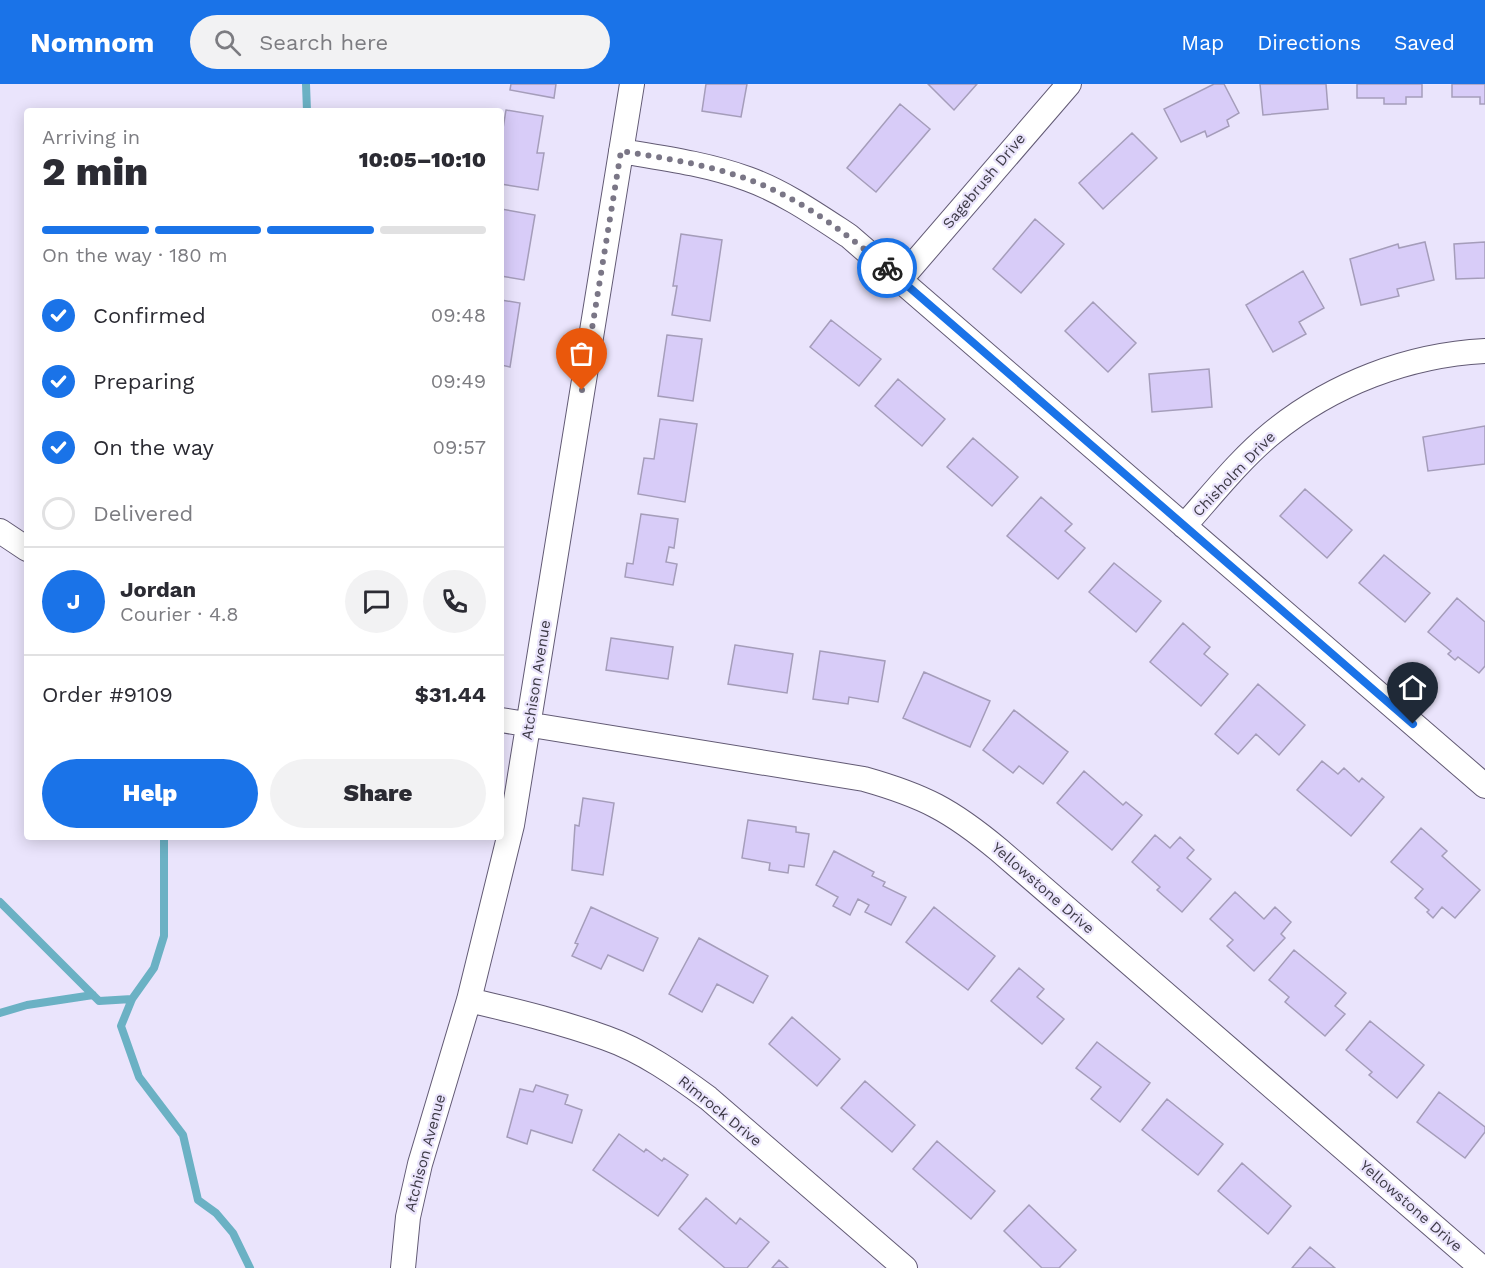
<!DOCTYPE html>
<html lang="en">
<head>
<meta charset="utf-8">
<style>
  :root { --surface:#fff; --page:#f2f2f3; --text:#2b2b33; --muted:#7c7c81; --line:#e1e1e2; --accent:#1a73e8 }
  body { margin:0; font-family:"Work Sans",sans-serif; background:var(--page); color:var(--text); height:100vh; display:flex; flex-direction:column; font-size:22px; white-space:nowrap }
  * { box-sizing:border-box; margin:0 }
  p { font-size:20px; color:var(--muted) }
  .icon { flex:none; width:33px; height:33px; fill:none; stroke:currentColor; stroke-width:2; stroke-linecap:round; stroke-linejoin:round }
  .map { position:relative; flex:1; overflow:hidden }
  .side { position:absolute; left:24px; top:24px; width:480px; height:732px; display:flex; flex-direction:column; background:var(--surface); border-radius:6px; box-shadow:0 3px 15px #0003 }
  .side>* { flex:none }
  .pin { position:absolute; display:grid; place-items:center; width:51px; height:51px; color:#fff; margin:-62px -26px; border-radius:50% 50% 50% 0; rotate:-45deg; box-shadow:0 0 6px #0007 }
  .pin .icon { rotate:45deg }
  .courier { position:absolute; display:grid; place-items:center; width:60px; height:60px; margin:-30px; border:4px solid #1a73e8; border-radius:50%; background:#fff; color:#222; box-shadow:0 2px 8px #0007 }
  .summary em { font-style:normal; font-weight:800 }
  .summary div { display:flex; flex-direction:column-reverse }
  .summary { display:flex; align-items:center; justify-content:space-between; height:102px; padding:0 18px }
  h1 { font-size:39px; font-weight:800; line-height:45px }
  .bar { display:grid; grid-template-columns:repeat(4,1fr); gap:9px 6px; align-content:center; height:72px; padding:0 18px }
  .bar i { height:8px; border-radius:4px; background:var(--line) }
  .bar .current { background:var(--accent) }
  .bar p { grid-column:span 4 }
  .line { display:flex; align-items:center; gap:15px; padding:0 18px; border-top:2px solid var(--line) }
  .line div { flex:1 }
  .round { display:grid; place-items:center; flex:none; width:63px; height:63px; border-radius:32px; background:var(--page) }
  ol { padding:0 18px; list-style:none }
  li { display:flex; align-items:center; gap:18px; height:66px }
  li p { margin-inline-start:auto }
  li .icon { padding:6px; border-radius:50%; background:var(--accent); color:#fff; stroke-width:4 }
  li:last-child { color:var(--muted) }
  li i { width:33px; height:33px; border:3px solid var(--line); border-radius:50% }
  .primary-button { display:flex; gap:12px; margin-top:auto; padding:12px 18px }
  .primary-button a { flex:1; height:69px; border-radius:36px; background:var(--accent); color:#fff; font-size:24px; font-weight:800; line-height:69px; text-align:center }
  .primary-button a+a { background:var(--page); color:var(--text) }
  header { display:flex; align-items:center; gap:36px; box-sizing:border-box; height:84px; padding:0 30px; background:var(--accent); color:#fff }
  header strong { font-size:28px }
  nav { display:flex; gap:33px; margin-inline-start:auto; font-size:21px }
  .search { width:420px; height:54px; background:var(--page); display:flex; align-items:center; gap:15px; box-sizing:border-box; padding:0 21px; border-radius:33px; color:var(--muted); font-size:22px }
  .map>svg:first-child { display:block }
</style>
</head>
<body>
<header>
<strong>Nomnom</strong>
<div class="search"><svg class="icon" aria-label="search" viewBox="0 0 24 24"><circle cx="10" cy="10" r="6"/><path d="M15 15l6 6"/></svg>Search here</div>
<nav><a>Map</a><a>Directions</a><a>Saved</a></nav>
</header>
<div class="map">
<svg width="1485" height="1184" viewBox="0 0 1485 1184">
  <rect width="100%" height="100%" fill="#eae4fc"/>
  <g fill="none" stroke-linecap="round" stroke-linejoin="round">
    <path stroke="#6bb1c4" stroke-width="8" d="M306 0 307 27
      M164 753V852L154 884 132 915 121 942 139 993 183 1051 198 1116 216 1129 233 1149 250 1184
      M0 818 99 917 132 915
      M0 929 27 921 93 911"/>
  </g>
  <path fill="#d8ccf8" stroke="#a59dba" stroke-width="1.5" d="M511 0H556L554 14 510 6Z
    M706 0H747L741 33 702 27Z
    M928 0H977L954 26Z
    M1214 0H1224L1239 29 1227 36 1229 42 1207 53 1205 47 1181 58 1164 25Z
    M1260 0H1326L1328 25 1263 31Z
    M1357 0H1422V13H1406V20H1384V14H1357Z
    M1452 0H1485V20H1480V13H1452Z
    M900 20 930 45 876 108 847 84Z
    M506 26 543 32 537 69H544L538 106 501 100V57Z
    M1132 49 1157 74 1103 125 1079 99Z
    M501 125 535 131 524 196 501 192Z
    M1035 135 1064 160 1021 209 993 185Z
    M681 150 722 156 710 237 672 231 677 202H673Z
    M1425 158 1434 196 1397 205 1399 212 1361 221 1350 175 1398 160 1399 164Z
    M1485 158V194L1456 195 1454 160Z
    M1303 187 1324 224 1299 238 1306 250 1273 268 1246 221Z
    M501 216 520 219 510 283 501 281Z
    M1093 218 1136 259 1108 288 1065 247Z
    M831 236 881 275 859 302 810 263Z
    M667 251 702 255 693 317 658 312Z
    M1209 285 1212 323 1152 328 1149 290Z
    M898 295 945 335 922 362 875 322Z
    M660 335 697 340 685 418 638 410 644 374 654 375Z
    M1485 342V380L1428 387 1423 353Z
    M973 354 1018 393 992 422 947 383Z
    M1305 405 1352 446 1327 474 1280 432Z
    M1041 413 1072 440 1065 447 1085 464 1058 495 1007 452Z
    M641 430 678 435 674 464 669 463 666 478 677 480 673 501 625 493 627 479 633 480Z
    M1384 471 1430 509 1405 538 1359 499Z
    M1114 479 1161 517 1136 548 1089 508Z
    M1457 514 1485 538V582L1479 589 1458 573 1455 576 1448 570 1451 567 1428 548Z
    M1183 539 1210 563 1204 570 1228 590 1201 622 1150 578Z
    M611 554 673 563 668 595 606 586Z
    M735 561 793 570 787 609 728 600Z
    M820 567 885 577 878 618 849 613 848 620 813 615Z
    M924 588 990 617 970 663 903 634Z
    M1258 600 1305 641 1279 671 1256 650 1238 670 1215 650Z
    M1014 626 1068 668 1043 700 1019 682 1013 689 983 666Z
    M1322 677 1338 690 1344 684 1359 698 1362 694 1384 713 1351 752 1297 706Z
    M1084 687 1123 721 1126 718 1142 731 1112 766 1057 719Z
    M583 714 614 719 603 791 572 786 575 741 579 742Z
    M748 736 796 743V748L809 750 804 783 789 781 788 789 769 786 770 779 742 774Z
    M1421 744 1447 767 1442 772 1480 806 1455 834 1442 823 1433 834 1427 828 1429 826 1415 814 1423 805 1391 778Z
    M1155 751 1170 764 1180 753 1194 766 1187 774 1211 795 1182 828 1157 806 1160 803 1132 778Z
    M834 767 874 788 872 792 885 798 883 802 906 813 891 841 865 828 869 821 858 815 850 831 833 822 838 813 816 801Z
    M1235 808 1264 835 1275 823 1291 838 1281 850 1285 854 1254 887 1227 862 1233 856 1210 835Z
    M591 823 658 854 643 887 608 871 601 885 572 872 578 860 575 859Z
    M934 823 995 872 968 906 906 858Z
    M699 854 768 892 753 919 717 900 702 928 669 910Z
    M1294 866 1346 909 1335 922 1345 930 1325 952 1285 918 1289 913 1269 896Z
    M1019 884 1044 905 1037 913 1064 935 1042 960 991 917Z
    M792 933 840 975 817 1002 769 960Z
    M1370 937 1424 981 1397 1014 1369 991 1372 988 1346 966Z
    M1097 958 1150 999 1120 1038 1091 1015 1101 1003 1076 984Z
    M865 997 915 1041 892 1068 841 1024Z
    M536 1001 568 1011 565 1020 582 1026 572 1059 531 1046 527 1060 507 1053 520 1005 533 1008Z
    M1439 1008 1485 1043V1048L1465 1074 1417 1038Z
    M1167 1015 1223 1060 1198 1091 1142 1046Z
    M619 1050 644 1068 646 1065 662 1077 664 1074 688 1091 658 1132 593 1086Z
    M937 1057 995 1107 971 1135 913 1085Z
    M1242 1079 1291 1122 1268 1150 1218 1107Z
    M706 1114 736 1140 740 1134 769 1158 747 1184H725L679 1145Z
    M1029 1121 1076 1166 1059 1184H1042L1004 1147Z
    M1310 1163 1335 1184H1292Z
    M779 1176 788 1184H772Z"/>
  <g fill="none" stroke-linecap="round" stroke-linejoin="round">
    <g stroke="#625a74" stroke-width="26">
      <path id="minor" d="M621 67C663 74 707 80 748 95 784 108 817 131 849 152L1485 702
        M900 196 1069 0
        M1184 442C1212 411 1239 376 1272 349 1332 300 1408 271 1485 267
        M0 447 27 465
        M501 636 864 695C924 712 951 726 999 766L1482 1184
        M469 916C515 927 562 938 606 954 643 967 677 991 708 1014L905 1184
        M403 1184 408 1133 420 1080 469 916 512 741 632 0"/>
    </g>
    <use href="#minor" stroke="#fff" stroke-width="24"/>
  </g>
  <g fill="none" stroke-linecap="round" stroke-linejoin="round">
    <path stroke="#7a7686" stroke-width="6" stroke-dasharray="0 10.8" d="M582 306 621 67C663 74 706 80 747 95 799 113 846 149 887 184"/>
    <path stroke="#1a73e8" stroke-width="8" d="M887 184 1413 640"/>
  </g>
  <g text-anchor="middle" stroke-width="4.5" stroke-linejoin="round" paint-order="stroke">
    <g font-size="15" fill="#3d3a46" stroke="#eae4fc">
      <text transform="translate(984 97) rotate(-50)" y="5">Sagebrush Drive</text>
      <text transform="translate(1234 390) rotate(-46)" y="5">Chisholm Drive</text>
      <text transform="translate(536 596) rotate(-81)" y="5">Atchison Avenue</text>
      <text transform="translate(1043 804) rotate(41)" y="5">Yellowstone Drive</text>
      <text transform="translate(720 1027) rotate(39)" y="5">Rimrock Drive</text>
      <text transform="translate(425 1069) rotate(-75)" y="5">Atchison Avenue</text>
      <text transform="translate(1411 1122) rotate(41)" y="5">Yellowstone Drive</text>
    </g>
  </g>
</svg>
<div class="pin" style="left:582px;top:306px;background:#ea580c"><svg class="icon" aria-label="bag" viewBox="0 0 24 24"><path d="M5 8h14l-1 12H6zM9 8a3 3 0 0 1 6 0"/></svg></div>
<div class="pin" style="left:1413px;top:640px;background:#1f2937"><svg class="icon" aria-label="home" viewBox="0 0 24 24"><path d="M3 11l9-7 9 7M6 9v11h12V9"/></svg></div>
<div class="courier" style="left:887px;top:184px"><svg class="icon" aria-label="bike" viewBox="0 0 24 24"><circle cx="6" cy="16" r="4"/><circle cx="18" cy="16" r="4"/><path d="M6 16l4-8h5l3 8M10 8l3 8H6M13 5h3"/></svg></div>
<section class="side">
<div class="summary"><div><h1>2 min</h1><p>Arriving in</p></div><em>10:05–10:10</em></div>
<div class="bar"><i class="current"></i><i class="current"></i><i class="current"></i><i></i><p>On the way · 180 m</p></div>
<ol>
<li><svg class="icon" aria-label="check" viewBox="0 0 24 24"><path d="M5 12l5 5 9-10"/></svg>Confirmed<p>09:48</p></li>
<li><svg class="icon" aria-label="check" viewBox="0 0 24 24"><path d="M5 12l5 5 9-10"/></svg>Preparing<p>09:49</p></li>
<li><svg class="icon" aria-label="check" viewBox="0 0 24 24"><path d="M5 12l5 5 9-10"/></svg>On the way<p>09:57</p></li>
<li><i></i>Delivered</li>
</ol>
<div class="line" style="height:108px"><b class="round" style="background:var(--accent);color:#fff">J</b><div><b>Jordan</b><p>Courier · 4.8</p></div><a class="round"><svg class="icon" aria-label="chat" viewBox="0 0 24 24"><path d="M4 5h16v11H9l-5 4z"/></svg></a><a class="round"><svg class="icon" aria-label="phone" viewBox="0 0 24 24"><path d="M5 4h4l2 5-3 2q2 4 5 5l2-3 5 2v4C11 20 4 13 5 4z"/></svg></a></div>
<div class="line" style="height:78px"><div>Order #9109</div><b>$31.44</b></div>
<div class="primary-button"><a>Help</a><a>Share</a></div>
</section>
</div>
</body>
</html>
